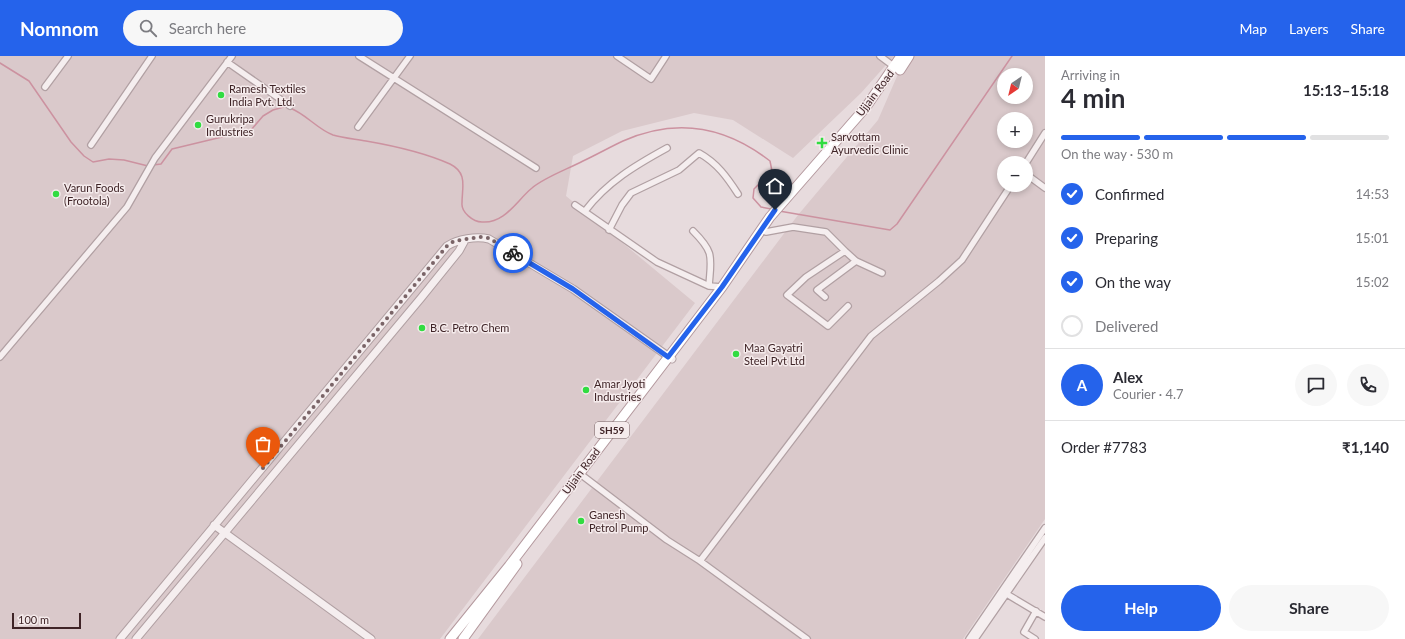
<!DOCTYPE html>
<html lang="en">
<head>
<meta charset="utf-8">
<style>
  :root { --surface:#fff; --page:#f7f7f7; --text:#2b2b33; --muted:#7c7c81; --line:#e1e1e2; --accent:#2563eb }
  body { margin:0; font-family:Lato,sans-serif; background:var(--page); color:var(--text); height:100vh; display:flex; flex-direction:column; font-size:15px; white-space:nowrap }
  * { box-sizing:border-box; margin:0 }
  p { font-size:13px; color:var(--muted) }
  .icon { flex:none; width:22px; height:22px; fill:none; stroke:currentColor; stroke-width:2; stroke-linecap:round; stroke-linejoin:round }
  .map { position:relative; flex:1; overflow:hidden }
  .side { display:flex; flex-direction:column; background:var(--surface); width:360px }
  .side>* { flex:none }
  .needle { width:26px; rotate:215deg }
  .tools { position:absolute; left:997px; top:12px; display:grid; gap:8px }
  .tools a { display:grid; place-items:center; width:36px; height:36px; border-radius:50%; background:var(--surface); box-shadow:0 2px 6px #0003; font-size:20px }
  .scale { position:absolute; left:12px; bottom:10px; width:69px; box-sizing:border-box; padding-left:4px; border:2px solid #3f2427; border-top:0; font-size:11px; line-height:14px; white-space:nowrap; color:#3f2427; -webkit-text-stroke:3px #f5ebec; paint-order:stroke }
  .pin { position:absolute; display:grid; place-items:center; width:34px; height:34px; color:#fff; margin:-41px -17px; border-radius:50% 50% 50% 0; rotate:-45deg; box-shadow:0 0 4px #0007 }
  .pin .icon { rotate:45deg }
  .courier { position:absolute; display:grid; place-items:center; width:40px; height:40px; margin:-20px; border:3px solid #2563eb; border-radius:50%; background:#fff; color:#222; box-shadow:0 1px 5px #0007 }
  .head em { font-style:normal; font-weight:700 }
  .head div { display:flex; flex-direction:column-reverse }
  .head { display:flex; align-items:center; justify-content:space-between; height:68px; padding:0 16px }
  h1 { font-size:26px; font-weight:700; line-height:30px }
  .bar { display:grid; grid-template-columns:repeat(4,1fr); gap:6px 4px; align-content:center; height:48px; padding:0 16px }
  .bar i { height:5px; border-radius:3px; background:var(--line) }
  .bar .on { background:var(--accent) }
  .bar p { grid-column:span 4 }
  .line { display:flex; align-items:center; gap:10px; padding:0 16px; border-top:1px solid var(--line) }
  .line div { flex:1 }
  .round { display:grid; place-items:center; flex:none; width:42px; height:42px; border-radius:21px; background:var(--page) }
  ol { padding:0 16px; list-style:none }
  li { display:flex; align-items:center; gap:12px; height:44px }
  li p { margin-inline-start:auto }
  li .icon { padding:4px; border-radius:50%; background:var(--accent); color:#fff; stroke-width:4 }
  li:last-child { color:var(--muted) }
  li i { width:22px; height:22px; border:2px solid var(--line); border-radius:50% }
  .cta { display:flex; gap:8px; margin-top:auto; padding:8px 16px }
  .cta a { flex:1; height:46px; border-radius:24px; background:var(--accent); color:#fff; font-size:16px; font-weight:700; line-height:46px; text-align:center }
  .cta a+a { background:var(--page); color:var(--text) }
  header { display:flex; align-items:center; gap:24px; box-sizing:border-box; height:56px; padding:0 20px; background:var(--accent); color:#fff }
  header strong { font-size:19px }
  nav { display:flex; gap:22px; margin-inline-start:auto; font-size:14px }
  .search { width:280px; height:36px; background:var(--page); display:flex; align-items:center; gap:10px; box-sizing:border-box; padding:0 14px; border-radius:22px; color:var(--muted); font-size:15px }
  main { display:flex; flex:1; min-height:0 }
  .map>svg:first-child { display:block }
</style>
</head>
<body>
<header>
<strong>Nomnom</strong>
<div class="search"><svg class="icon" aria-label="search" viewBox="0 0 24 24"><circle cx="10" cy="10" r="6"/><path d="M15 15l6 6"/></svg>Search here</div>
<nav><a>Map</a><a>Layers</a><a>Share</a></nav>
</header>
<main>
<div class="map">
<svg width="1045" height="583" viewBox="0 0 1045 583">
  <rect width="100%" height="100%" fill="#e7dbdd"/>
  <path fill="#dac9cb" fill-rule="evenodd" d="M0 0H894L861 37 793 102 733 64 694 57 622 75 573 100 566 140 695 247 440 583H0Z
    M909 0H1045V463L963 583H478L798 159 878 64 898 18ZM1004 19H1026V41H1004ZM1004 63H1026V85H1004ZM1004 107H1026V129H1004Z"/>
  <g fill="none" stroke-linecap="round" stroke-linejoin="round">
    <path stroke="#cc92a0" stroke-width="1.5" d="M0 7 29 25 71 86 84 100 93 106 109 103 124 104 148 110
      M290 52C306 58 317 73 333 79 343 82 355 83 366 85 395 90 423 96 450 108 468 117 462 131 462 147 461 156 473 166 482 166 505 168 517 144 532 132 545 121 568 113 583 105 596 99 610 91 623 85 677 61 725 70 770 105L772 115 754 133 753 142 761 151 771 153
      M153 109 161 108 172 93 251 74 263 60 273 54 287 50
      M779 155 890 174 897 168 1012 0"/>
    <g stroke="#b1a0a3" stroke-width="8">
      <path id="minor" d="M359 0 536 112
        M617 0 651 23 666 0
        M880 0 896 12
        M227 6 290 50
        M45 31 68 0
        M358 71 410 0
        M91 89 152 0
        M1026 107 1045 77
        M1026 118 1045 132
        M575 149 657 206 709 230 722 231
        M585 155C607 126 636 109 667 92
        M609 174 622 149 631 137 679 114 699 97C717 107 727 121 738 138
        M693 175C715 197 711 201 709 230
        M766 176 793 171 826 176 845 195 806 221 787 239 828 270 848 250
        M845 195 856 205 882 217
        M825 241 817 234 856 205
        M0 301 127 151 155 102 232 0
        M579 417 667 484 700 505 807 583
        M700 505 871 280 939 225 962 204 1011 129
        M1005 537 1045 561
        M969 583 1045 472
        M975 583 1045 482
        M1035 583 1024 576 1036 555"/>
    </g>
    <g stroke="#b1a0a3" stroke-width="9">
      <path id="tertiary" d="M214 469 371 583
        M120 583 447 190C458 183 476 180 489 183L573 233 672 303
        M136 583 421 242 459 195 465 184"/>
    </g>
    <g stroke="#b4999e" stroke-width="11">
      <path id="primary" d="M900 14 909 0
        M450 583 509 510 722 231 770 161 866 51 901 0
        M463 583 517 508"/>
    </g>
    <use href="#minor" stroke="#f5eeef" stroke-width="5.5"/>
    <use href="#tertiary" stroke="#f5eeef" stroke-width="7"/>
    <use href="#primary" stroke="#fff" stroke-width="9"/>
  </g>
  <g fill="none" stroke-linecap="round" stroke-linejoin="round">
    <path stroke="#7a6467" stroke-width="4" stroke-dasharray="0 7.2" d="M263 412 447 190 454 185 480 181 489 182 513 197"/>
    <path stroke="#2563eb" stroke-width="5" d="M513 197 573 233 668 301 722 231 775 154"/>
  </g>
  <g fill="#31dc41" stroke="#f5ebec" stroke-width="1.5">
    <circle cx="221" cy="39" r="4"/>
    <circle cx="198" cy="69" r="4"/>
    <path d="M820 81h4v4h4v4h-4v4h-4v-4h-4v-4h4z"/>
    <circle cx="56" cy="138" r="4"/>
    <circle cx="422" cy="272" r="4"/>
    <circle cx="736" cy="298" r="4"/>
    <circle cx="586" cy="334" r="4"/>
    <circle cx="581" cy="465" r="4"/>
  </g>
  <g text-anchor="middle" stroke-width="3" stroke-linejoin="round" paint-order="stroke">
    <rect fill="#f5ebec" stroke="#766062" stroke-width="1" x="595" y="366" width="34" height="16" rx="3"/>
    <g font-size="10" font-weight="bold" fill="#3f2427">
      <text x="612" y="378">SH59</text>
    </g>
    <g font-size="11" fill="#3f2427" stroke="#f5ebec" text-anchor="start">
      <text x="229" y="37">Ramesh Textiles<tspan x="229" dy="13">India Pvt. Ltd.</tspan></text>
      <text x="206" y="67">Gurukripa<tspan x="206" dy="13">Industries</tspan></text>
      <text x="831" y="85">Sarvottam<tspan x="831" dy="13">Ayurvedic Clinic</tspan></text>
      <text x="64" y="136">Varun Foods<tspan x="64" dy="13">(Frootola)</tspan></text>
      <text x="430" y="276">B.C. Petro Chem</text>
      <text x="744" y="296">Maa Gayatri<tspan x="744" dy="13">Steel Pvt Ltd</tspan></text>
      <text x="594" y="332">Amar Jyoti<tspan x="594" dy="13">Industries</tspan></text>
      <text x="589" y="463">Ganesh<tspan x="589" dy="13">Petrol Pump</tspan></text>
    </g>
    <g font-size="11" fill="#3f2427" stroke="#f5ebec">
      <text transform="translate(875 37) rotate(-53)" y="4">Ujjain Road</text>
      <text transform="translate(581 415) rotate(-53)" y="4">Ujjain Road</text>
    </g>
  </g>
</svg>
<div class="tools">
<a><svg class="needle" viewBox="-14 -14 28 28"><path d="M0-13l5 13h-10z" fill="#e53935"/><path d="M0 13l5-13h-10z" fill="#7c7c81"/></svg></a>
<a>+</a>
<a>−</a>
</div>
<div class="scale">100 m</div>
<div class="pin" style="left:263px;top:412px;background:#ea580c"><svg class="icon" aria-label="bag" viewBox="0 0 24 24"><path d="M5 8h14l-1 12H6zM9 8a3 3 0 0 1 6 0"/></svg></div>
<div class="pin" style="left:775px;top:154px;background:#1f2937"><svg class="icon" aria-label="home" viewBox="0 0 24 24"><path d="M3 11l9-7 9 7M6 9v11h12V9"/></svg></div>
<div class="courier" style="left:513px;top:197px"><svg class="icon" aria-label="bike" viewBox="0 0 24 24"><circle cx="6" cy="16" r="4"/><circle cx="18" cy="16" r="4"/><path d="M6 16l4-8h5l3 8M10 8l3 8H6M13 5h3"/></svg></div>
</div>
<section class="side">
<div class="head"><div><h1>4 min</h1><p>Arriving in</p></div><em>15:13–15:18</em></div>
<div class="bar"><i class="on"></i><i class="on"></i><i class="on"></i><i></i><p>On the way · 530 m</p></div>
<ol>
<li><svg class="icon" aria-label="check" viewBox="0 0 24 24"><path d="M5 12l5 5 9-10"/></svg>Confirmed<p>14:53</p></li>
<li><svg class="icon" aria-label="check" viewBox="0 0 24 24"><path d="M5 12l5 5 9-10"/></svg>Preparing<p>15:01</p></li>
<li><svg class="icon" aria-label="check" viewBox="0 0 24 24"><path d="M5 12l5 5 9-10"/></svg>On the way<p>15:02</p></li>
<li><i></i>Delivered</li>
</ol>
<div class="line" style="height:72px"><b class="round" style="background:var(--accent);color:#fff">A</b><div><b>Alex</b><p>Courier · 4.7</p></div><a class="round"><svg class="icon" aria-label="chat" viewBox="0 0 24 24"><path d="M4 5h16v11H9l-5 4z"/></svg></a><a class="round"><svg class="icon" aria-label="phone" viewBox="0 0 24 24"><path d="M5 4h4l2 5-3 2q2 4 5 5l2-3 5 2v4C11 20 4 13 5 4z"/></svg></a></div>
<div class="line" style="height:52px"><div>Order #7783</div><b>₹1,140</b></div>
<div class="cta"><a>Help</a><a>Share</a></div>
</section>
</main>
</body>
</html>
